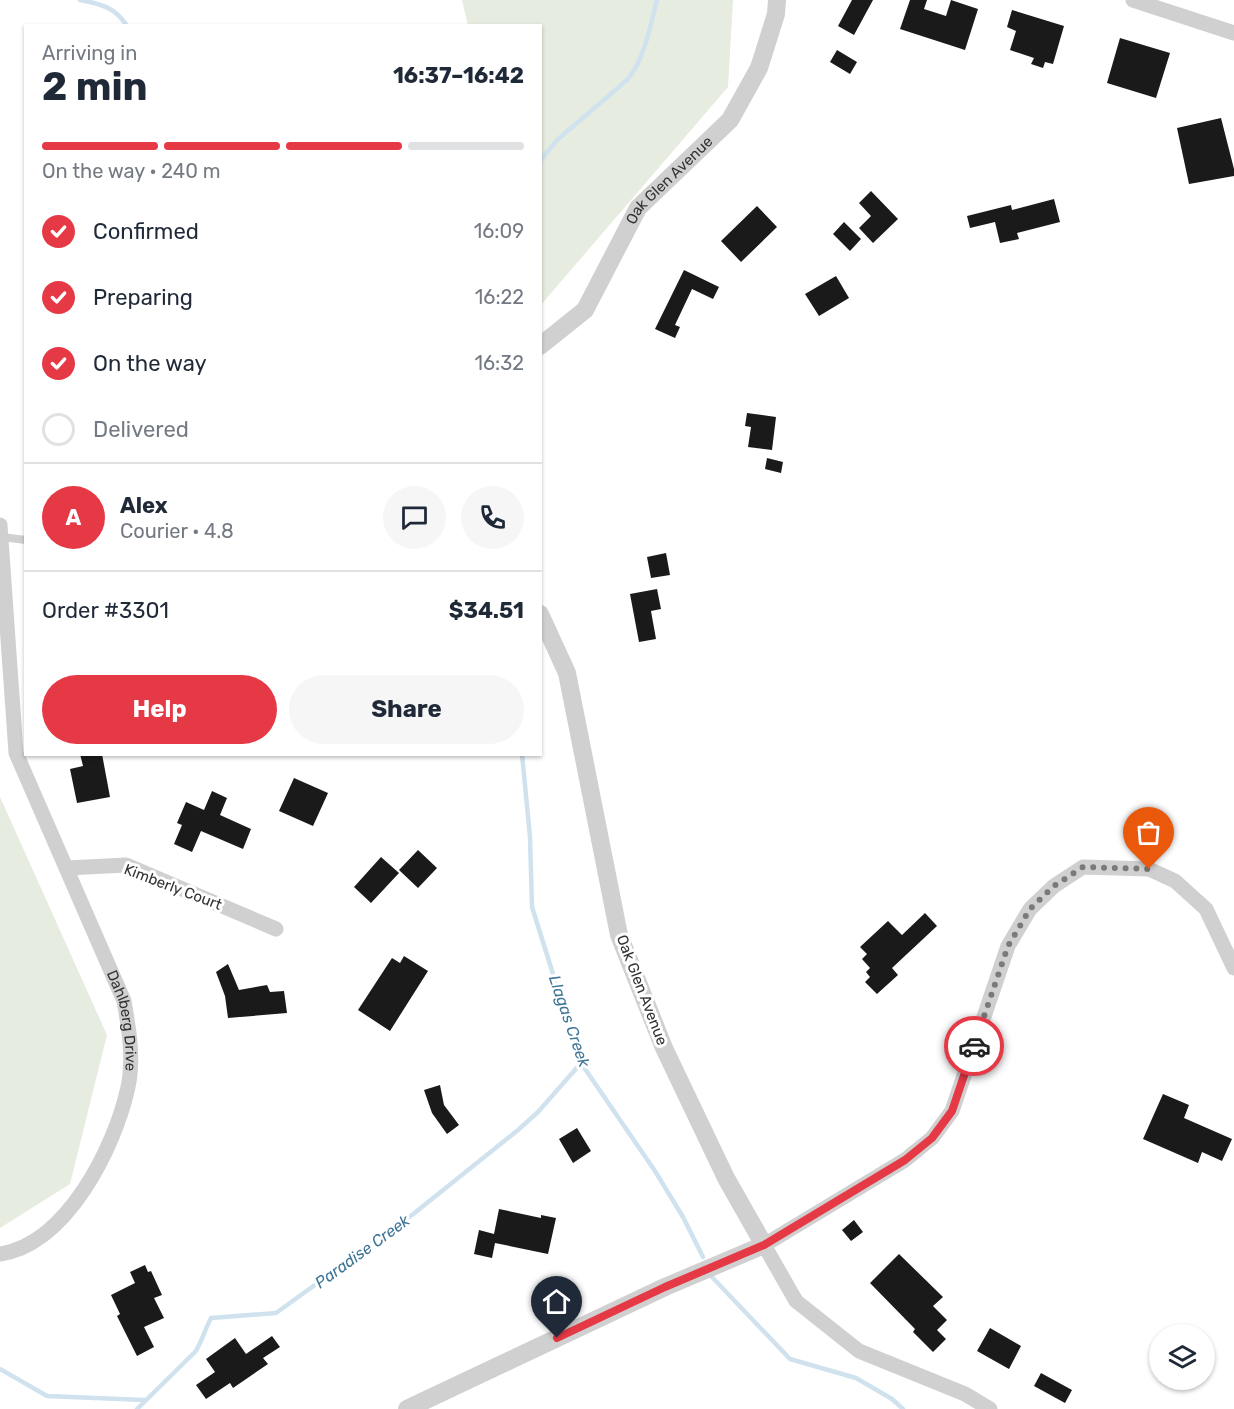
<!DOCTYPE html>
<html lang="en">
<head>
<meta charset="utf-8">
<style>
  :root { --surface:#fff; --page:#f6f6f7; --text:#1f2937; --muted:#747a83; --line:#e0e1e3; --accent:#e63946 }
  body { margin:0; font-family:Rubik,sans-serif; background:var(--page); color:var(--text); height:100vh; display:flex; flex-direction:column; font-size:22px; white-space:nowrap }
  * { box-sizing:border-box; margin:0 }
  p { font-size:20px; color:var(--muted) }
  .icon { flex:none; width:33px; height:33px; fill:none; stroke:currentColor; stroke-width:2; stroke-linecap:round; stroke-linejoin:round }
  .map { position:relative; flex:1; overflow:hidden }
  .panel { position:absolute; left:24px; top:24px; width:518px; height:732px; display:flex; flex-direction:column; background:var(--surface); border-radius:0px; box-shadow:0 2px 4px #0004 }
  .panel>* { flex:none }
  .buttons { position:absolute; left:1149px; top:1324px; display:grid; gap:12px }
  .buttons a { display:grid; place-items:center; width:66px; height:66px; border-radius:50%; background:var(--surface); box-shadow:0 2px 4px #0004; font-size:30px }
  .pin { position:absolute; display:grid; place-items:center; width:51px; height:51px; color:#fff; margin:-62px -26px; border-radius:50% 50% 50% 0; rotate:-45deg; box-shadow:0 0 6px #0007 }
  .pin .icon { rotate:45deg }
  .courier { position:absolute; display:grid; place-items:center; width:60px; height:60px; margin:-30px; border:4px solid #e63946; border-radius:50%; background:#fff; color:#222; box-shadow:0 2px 8px #0007 }
  .overview em { font-style:normal; font-weight:700 }
  .overview div { display:flex; flex-direction:column-reverse }
  .overview { display:flex; align-items:center; justify-content:space-between; height:102px; padding:0 18px }
  h1 { font-size:39px; font-weight:700; line-height:45px }
  .bar { display:grid; grid-template-columns:repeat(4,1fr); gap:9px 6px; align-content:center; height:72px; padding:0 18px }
  .bar i { height:8px; border-radius:4px; background:var(--line) }
  .bar .active { background:var(--accent) }
  .bar p { grid-column:span 4 }
  .line { display:flex; align-items:center; gap:15px; padding:0 18px; border-top:2px solid var(--line) }
  .line div { flex:1 }
  .round { display:grid; place-items:center; flex:none; width:63px; height:63px; border-radius:32px; background:var(--page) }
  ol { padding:0 18px; list-style:none }
  li { display:flex; align-items:center; gap:18px; height:66px }
  li p { margin-inline-start:auto }
  li .icon { padding:6px; border-radius:50%; background:var(--accent); color:#fff; stroke-width:4 }
  li:last-child { color:var(--muted) }
  li i { width:33px; height:33px; border:3px solid var(--line); border-radius:50% }
  .primary-button { display:flex; gap:12px; margin-top:auto; padding:12px 18px }
  .primary-button a { flex:1; height:69px; border-radius:36px; background:var(--accent); color:#fff; font-size:24px; font-weight:700; line-height:69px; text-align:center }
  .primary-button a+a { background:var(--page); color:var(--text) }
  .map>svg:first-child { display:block }
</style>
</head>
<body>
<div class="map">
<svg width="1234" height="1409" viewBox="0 0 1234 1409">
  <rect width="100%" height="100%" fill="#fff"/>
  <path fill="#e6ecdf" d="M462 0H733L728 87 540 306V26L468 25Z
    M0 797 107 1035 70 1184 0 1228Z"/>
  <g fill="none" stroke-linecap="round" stroke-linejoin="round">
    <path stroke="#cfe2ee" stroke-width="4.5" d="M80 0C101 4 115 7 127 26
      M540 161 557 140 627 80C645 59 650 26 657 0
      M522 754 530 837 532 907 581 1063 655 1171 683 1217 703 1257
      M711 1276 790 1359 856 1378 892 1399 903 1409
      M0 1369 47 1396 144 1400
      M137 1409 195 1352C202 1342 205 1329 211 1318L276 1313 412 1215 518 1130 538 1112 581 1063"/>
  </g>
  <path fill="#1a1a1a" d="M852 0H873L854 35 838 26Z
    M910 0H927L924 9 946 16 951 0 978 9 965 50 900 29Z
    M1012 10 1064 26 1053 64 1045 62 1043 68 1031 64 1034 58 1010 50 1016 31 1007 27Z
    M1120 38 1170 53 1156 98 1107 83Z
    M837 50 857 62 850 74 830 62Z
    M1221 118 1234 169V176L1189 184 1177 128Z
    M871 191 898 219 873 243 859 228 871 216 859 203Z
    M1054 199 1060 222 1017 233 1019 239 1000 243 995 222 970 228 967 216 1011 205 1012 210Z
    M757 206 777 227 741 262 721 241Z
    M844 222 861 239 850 251 833 234Z
    M684 270 719 287 713 299 692 289 675 325 680 327 675 338 655 329Z
    M836 276 849 298 819 316 805 294Z
    M747 413 776 417 772 450 748 447 751 427 745 426Z
    M767 458 783 462 781 473 765 469Z
    M666 553 670 575 651 578 647 557Z
    M657 589 661 609 651 611 656 639 639 642 630 594Z
    M80 754H102L110 797 77 803 70 769 83 766Z
    M294 778 328 793 313 826 279 811Z
    M212 791 227 798 220 815 251 829 243 849 201 831 192 852 174 844 182 825 177 823 186 802 204 810Z
    M418 850 437 868 418 888 399 870Z
    M381 857 399 873 371 903 354 887Z
    M925 913 937 926 892 968 898 975 877 994 865 982 870 977 866 972 870 968 862 959 867 954 860 947 888 921 902 935Z
    M404 956 428 971 390 1031 358 1010 392 958 400 963Z
    M228 964 239 990 267 985 270 992 284 991 287 1013 228 1018 225 996 216 972Z
    M440 1085 444 1105 459 1125 447 1134 432 1113 424 1090Z
    M1163 1094 1189 1105 1184 1118 1232 1139 1222 1161 1202 1152 1198 1163 1143 1139Z
    M577 1128 591 1151 573 1163 559 1139Z
    M499 1209 541 1218V1215L556 1218 548 1254 495 1243 492 1258 474 1254 479 1230 494 1234Z
    M854 1220 863 1232 851 1241 842 1230Z
    M899 1254 943 1297 933 1306 947 1320 937 1330 946 1339 933 1352 913 1332 915 1329 870 1283Z
    M145 1265 148 1272 151 1271 162 1295 154 1298 164 1318 144 1327 154 1347 137 1356 117 1316 120 1314 111 1295 135 1283 130 1272Z
    M990 1328 1021 1346 1009 1369 977 1351Z
    M272 1336 280 1347 263 1358 268 1364 233 1388 230 1383 206 1399 196 1385 215 1372 206 1359 235 1338 246 1354Z
    M1041 1373 1072 1390 1065 1403 1034 1386Z"/>
  <g fill="none" stroke-linecap="round" stroke-linejoin="round">
    <path stroke="#d0d0d0" stroke-width="8" d="M1 537 26 540"/>
    <g stroke="#d0d0d0" stroke-width="15">
      <path d="M1133 0 1234 33"/>
      <path id="s1" d="M0 525 16 753 124 1001C129 1029 134 1059 128 1087 115 1147 67 1244 0 1254"/>
      <path d="M67 868 126 865 276 929"/>
      <path d="M990 1409 965 1394 859 1351 796 1301 764 1245 905 1160 932 1138 952 1111 1008 946 1030 909 1054 886 1083 867 1149 869 1175 881 1206 909 1234 968"/>
    </g>
    <g stroke="#d0d0d0" stroke-width="18">
      <path id="s2" d="M540 346 585 310 638 208 730 120 759 68 776 14 777 0"/>
      <path d="M407 1409 665 1287 764 1245 726 1178 664 1048 619 935 567 673 540 614"/>
    </g>
  </g>
  <g fill="none" stroke-linecap="round" stroke-linejoin="round">
    <path stroke="#7a7a7a" stroke-width="6" stroke-dasharray="0 10.8" d="M974 1046 1008 946 1030 909 1054 886 1083 867 1149 869"/>
    <path stroke="#e63946" stroke-width="8" d="M557 1338 665 1287 764 1245 905 1160 932 1138 952 1111 974 1046"/>
  </g>
  <g text-anchor="middle" stroke-width="6" stroke-linejoin="round" paint-order="stroke">
    <g font-size="15" fill="#333" stroke="#fff">
      <text dy="5" stroke="none"><textPath href="#s2" startOffset="214">Oak Glen Avenue</textPath></text>
      <text transform="translate(173 887) rotate(21)" y="5">Kimberly Court</text>
      <text transform="translate(642 990) rotate(69)" y="5">Oak Glen Avenue</text>
      <text dy="5" stroke="none"><textPath href="#s1" startOffset="518">Dahlberg Drive</textPath></text>
    </g>
    <g font-size="16" font-style="italic" fill="#3f7597" stroke="#fff">
      <text transform="translate(570 1021) rotate(71)" y="6">Llagas Creek</text>
      <text transform="translate(362 1251) rotate(-36)" y="6">Paradise Creek</text>
    </g>
  </g>
</svg>
<div class="buttons">
<a><svg class="icon" aria-label="layers" viewBox="0 0 24 24"><path d="M12 4l9 5-9 5-9-5zM3 14l9 5 9-5"/></svg></a>
</div>
<div class="pin" style="left:1149px;top:869px;background:#ea580c"><svg class="icon" aria-label="bag" viewBox="0 0 24 24"><path d="M5 8h14l-1 12H6zM9 8a3 3 0 0 1 6 0"/></svg></div>
<div class="pin" style="left:557px;top:1338px;background:#1f2937"><svg class="icon" aria-label="home" viewBox="0 0 24 24"><path d="M3 11l9-7 9 7M6 9v11h12V9"/></svg></div>
<div class="courier" style="left:974px;top:1046px"><svg class="icon" aria-label="car" viewBox="0 0 24 24"><path d="M5 17H2v-5l4-1 3-4h7l3 4 3 1v5h-3M9 17h6M6 11h13"/><circle cx="7" cy="17" r="2"/><circle cx="17" cy="17" r="2"/></svg></div>
<section class="panel">
<div class="overview"><div><h1>2 min</h1><p>Arriving in</p></div><em>16:37–16:42</em></div>
<div class="bar"><i class="active"></i><i class="active"></i><i class="active"></i><i></i><p>On the way · 240 m</p></div>
<ol>
<li><svg class="icon" aria-label="check" viewBox="0 0 24 24"><path d="M5 12l5 5 9-10"/></svg>Confirmed<p>16:09</p></li>
<li><svg class="icon" aria-label="check" viewBox="0 0 24 24"><path d="M5 12l5 5 9-10"/></svg>Preparing<p>16:22</p></li>
<li><svg class="icon" aria-label="check" viewBox="0 0 24 24"><path d="M5 12l5 5 9-10"/></svg>On the way<p>16:32</p></li>
<li><i></i>Delivered</li>
</ol>
<div class="line" style="height:108px"><b class="round" style="background:var(--accent);color:#fff">A</b><div><b>Alex</b><p>Courier · 4.8</p></div><a class="round"><svg class="icon" aria-label="chat" viewBox="0 0 24 24"><path d="M4 5h16v11H9l-5 4z"/></svg></a><a class="round"><svg class="icon" aria-label="phone" viewBox="0 0 24 24"><path d="M5 4h4l2 5-3 2q2 4 5 5l2-3 5 2v4C11 20 4 13 5 4z"/></svg></a></div>
<div class="line" style="height:78px"><div>Order #3301</div><b>$34.51</b></div>
<div class="primary-button"><a>Help</a><a>Share</a></div>
</section>
</div>
</body>
</html>
